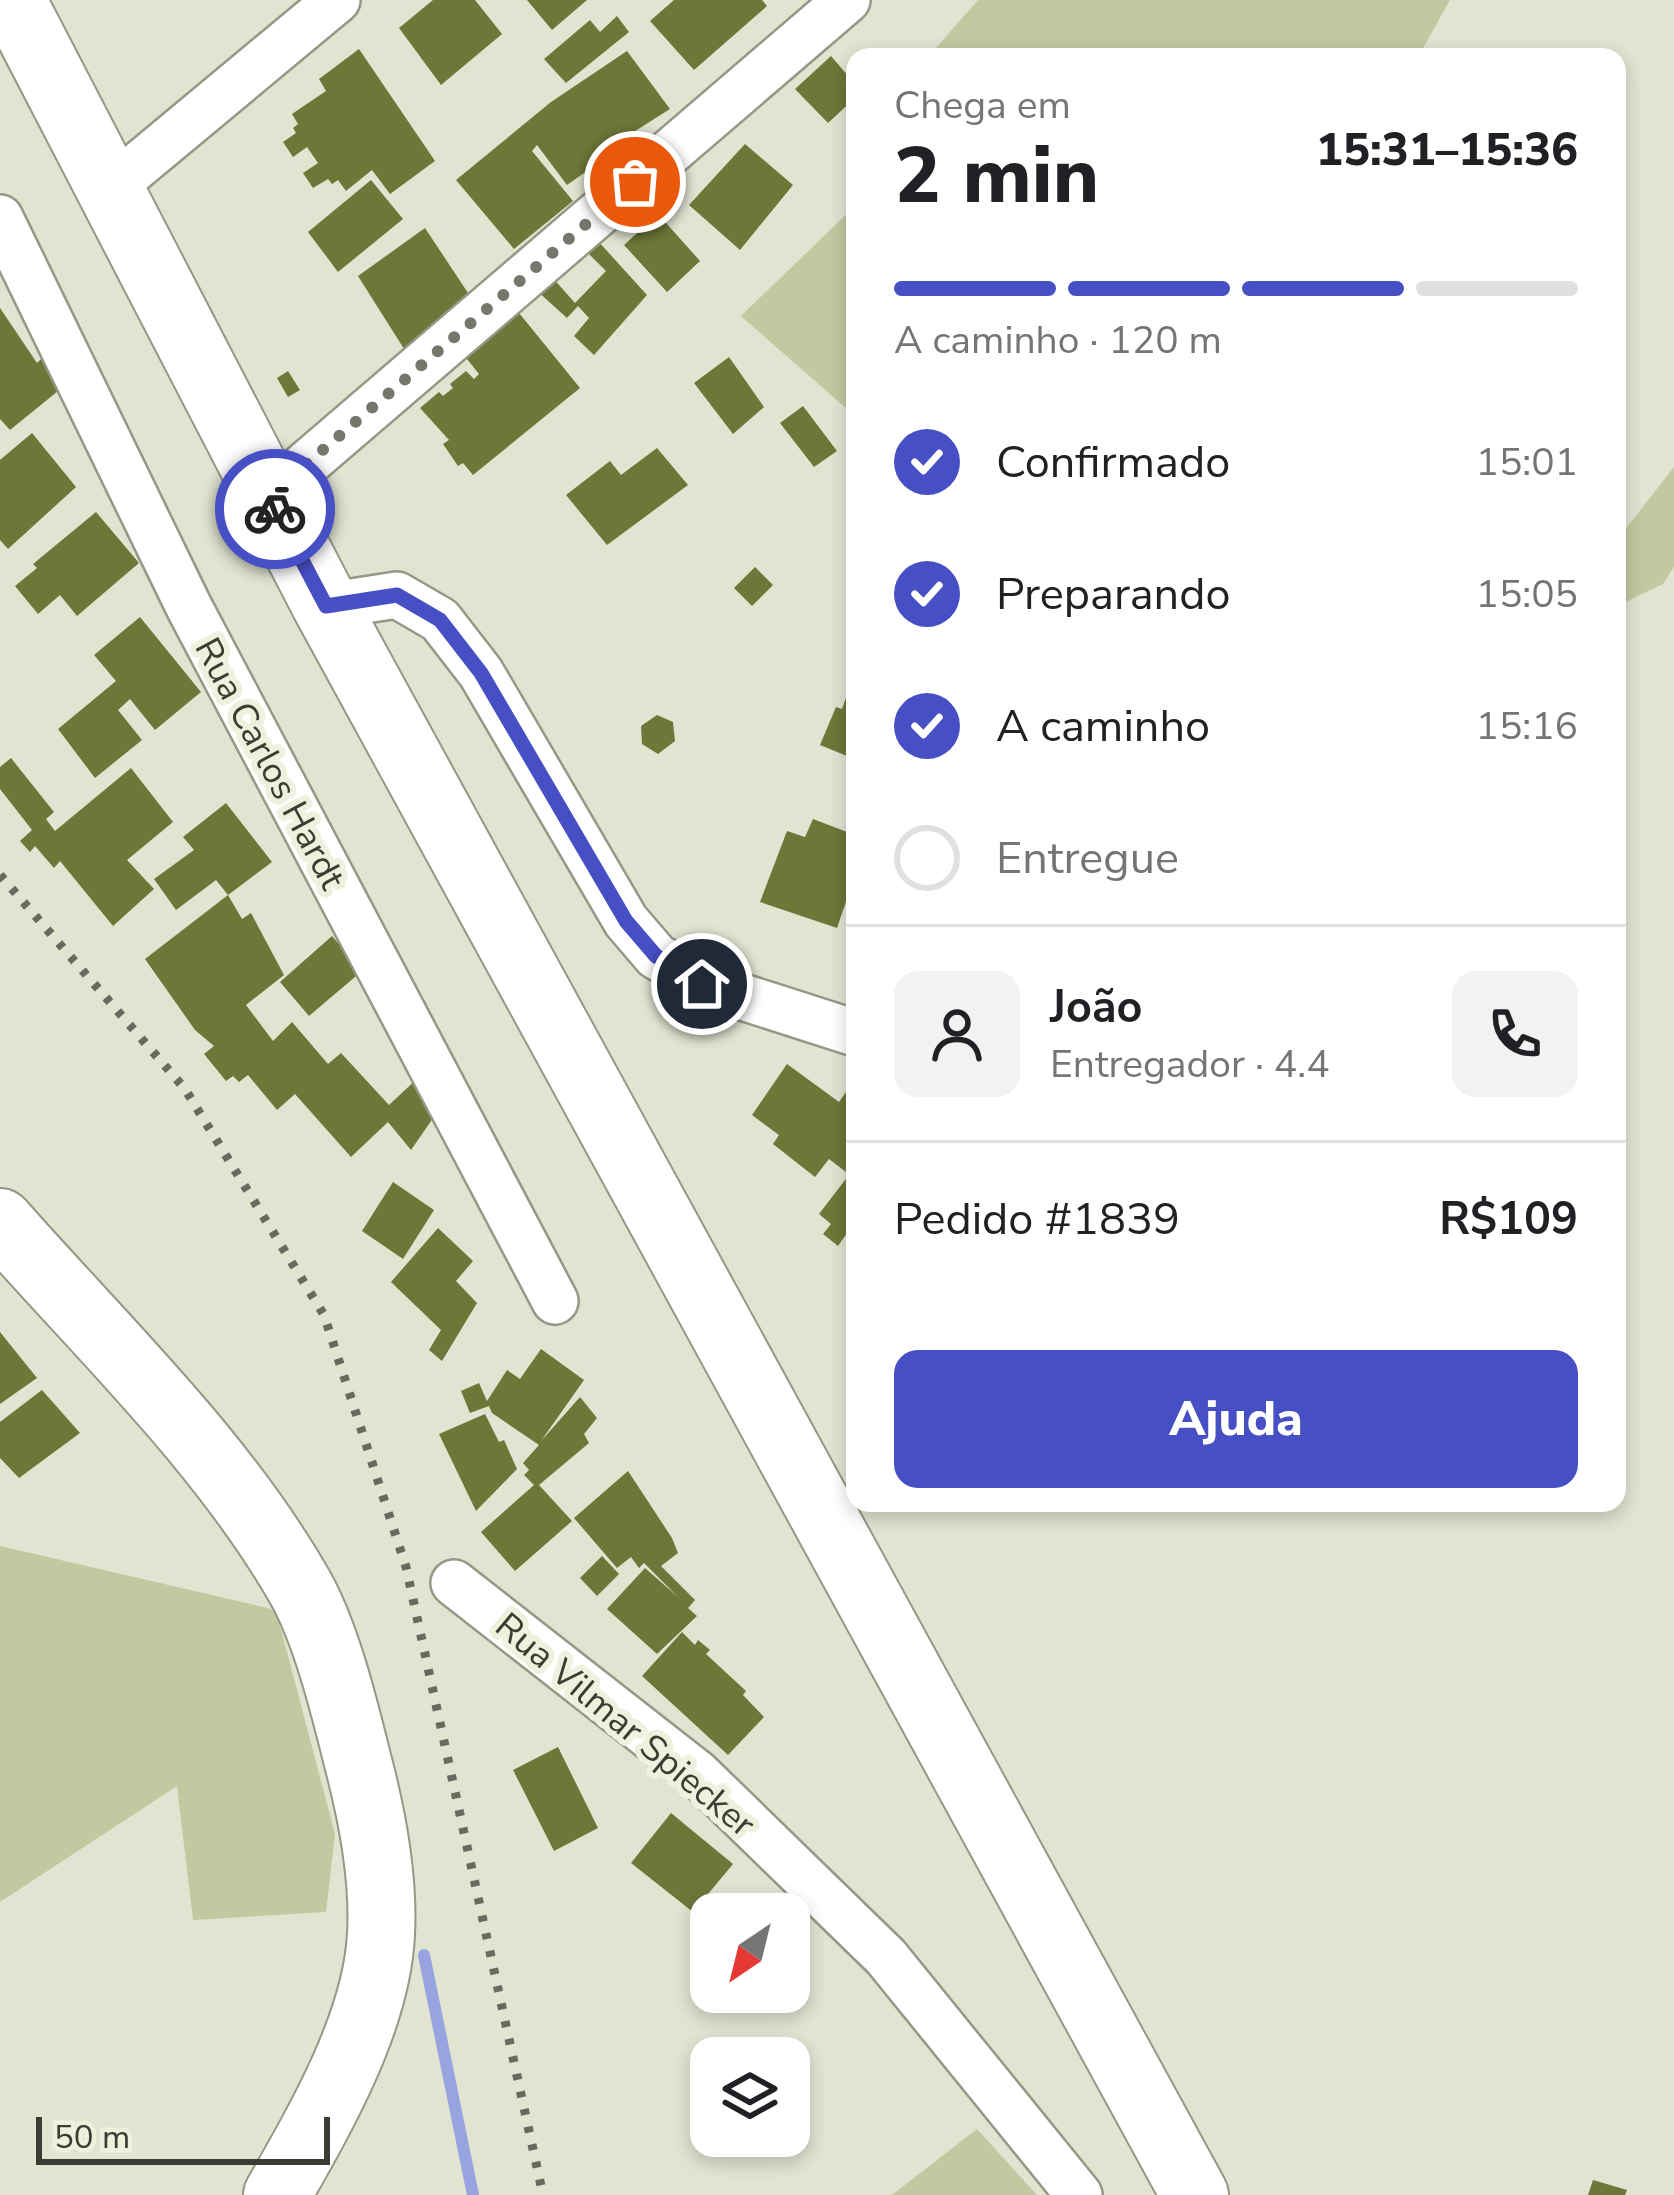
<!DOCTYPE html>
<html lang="pt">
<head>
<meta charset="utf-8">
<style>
  :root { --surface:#fff; --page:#f2f2f2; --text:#202124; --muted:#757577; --line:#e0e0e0; --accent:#474fc4 }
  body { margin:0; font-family:"Nunito Sans",sans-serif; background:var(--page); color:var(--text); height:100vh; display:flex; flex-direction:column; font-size:45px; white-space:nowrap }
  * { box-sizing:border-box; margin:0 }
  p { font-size:39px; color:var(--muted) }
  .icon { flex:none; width:66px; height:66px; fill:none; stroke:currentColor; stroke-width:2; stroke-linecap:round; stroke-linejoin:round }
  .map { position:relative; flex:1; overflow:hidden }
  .panel { position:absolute; left:846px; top:48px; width:780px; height:1464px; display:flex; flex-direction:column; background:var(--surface); border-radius:24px; box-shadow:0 6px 18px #0003 }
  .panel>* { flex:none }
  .needle { width:78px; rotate:215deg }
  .tools { position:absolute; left:690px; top:1893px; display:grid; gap:24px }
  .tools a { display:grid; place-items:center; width:120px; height:120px; border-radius:24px; background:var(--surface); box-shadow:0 6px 18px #0003; font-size:60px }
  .scale { position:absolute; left:36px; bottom:30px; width:294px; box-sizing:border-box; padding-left:12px; border:6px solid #3b3d35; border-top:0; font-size:33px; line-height:42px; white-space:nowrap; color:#3b3d35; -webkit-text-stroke:9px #edf2de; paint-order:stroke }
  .pin { position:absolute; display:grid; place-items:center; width:102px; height:102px; color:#fff; margin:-51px; border:6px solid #fff; border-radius:50%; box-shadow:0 3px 12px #0007 }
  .courier { position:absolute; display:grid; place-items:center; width:120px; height:120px; margin:-60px; border:9px solid #474fc4; border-radius:50%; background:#fff; color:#222; box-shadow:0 3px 15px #0007 }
  .overview em { font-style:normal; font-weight:800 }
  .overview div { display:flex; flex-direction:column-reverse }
  .overview { display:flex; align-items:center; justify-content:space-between; height:204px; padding:0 48px }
  h1 { font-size:78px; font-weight:800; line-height:90px }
  .bar { display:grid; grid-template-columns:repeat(4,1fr); gap:18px 12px; align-content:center; height:144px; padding:0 48px }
  .bar i { height:15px; border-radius:9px; background:var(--line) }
  .bar .current { background:var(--accent) }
  .bar p { grid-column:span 4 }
  .line { display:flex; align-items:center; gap:30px; padding:0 48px; border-top:3px solid var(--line) }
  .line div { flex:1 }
  .round { display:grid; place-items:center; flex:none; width:126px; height:126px; border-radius:24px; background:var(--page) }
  ol { padding:0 48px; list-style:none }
  li { display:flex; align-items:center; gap:36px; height:132px }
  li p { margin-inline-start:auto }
  li .icon { padding:12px; border-radius:50%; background:var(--accent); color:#fff; stroke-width:4 }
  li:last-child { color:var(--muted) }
  li i { width:66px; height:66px; border:6px solid var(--line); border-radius:50% }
  .button { display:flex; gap:24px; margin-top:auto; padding:24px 48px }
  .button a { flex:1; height:138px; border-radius:24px; background:var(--accent); color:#fff; font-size:48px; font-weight:800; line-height:138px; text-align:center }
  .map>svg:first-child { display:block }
</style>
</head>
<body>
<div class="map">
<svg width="1674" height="2195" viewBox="0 0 1674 2195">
  <rect width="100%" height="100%" fill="#e0e4d1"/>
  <path fill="#c1c9a0" d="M978 0H1450L1418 57H928Z
    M855 206V416L741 316Z
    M1674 467V567L1663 584 1617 606V540Z
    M0 1546 276 1610 335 1834 326 1912 193 1920 177 1786 0 1902Z
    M977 2129 1037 2195H892Z"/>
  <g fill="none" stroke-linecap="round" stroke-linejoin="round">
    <path stroke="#97a4e0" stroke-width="12" d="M424 1955 473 2195"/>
  </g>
  <path fill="#6d7738" d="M433 0H475L502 34 441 85 399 28Z
    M527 0H587L552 30Z
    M674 0H762L767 6 694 70 650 21Z
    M617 16 629 32 566 83 544 59 590 20 600 32Z
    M359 49 435 161 390 194 372 170 346 191 338 180 332 184 328 179 313 188 303 173 318 163 307 147 293 157 283 142 296 133 293 128 298 124 292 114 326 91 319 79Z
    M627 51 670 109 591 159 594 166 567 185 537 145 532 151 573 201 514 249 456 180 551 102Z
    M831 56 855 84V98L828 123 795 89Z
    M745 144 793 185 740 250 689 205Z
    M371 180 403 219 338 272 308 232Z
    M658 214 700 261 667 292 624 245Z
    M425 228 472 299 406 352 358 276Z
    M598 241 647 295 594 355 574 336 589 318 578 306 567 318 536 290 552 277 575 303 606 271 586 251Z
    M0 308 37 363 41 359 58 391 10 430 0 419Z
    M515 308 580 388 473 475 463 463 458 466 443 444 449 440 420 408 439 392 443 396 453 388 450 384 466 371 474 379 479 374 463 354Z
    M729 357 764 407 733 434 694 383Z
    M288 371 300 390 288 397 277 378Z
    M803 406 837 451 814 467 780 423Z
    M32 433 76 487 8 549 0 540V460Z
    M657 448 688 485 607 545 566 495 610 461 621 475Z
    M96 512 139 563 77 616 60 595 38 614 15 586 37 568 33 564Z
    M755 567 773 585 752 606 734 588Z
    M140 617 201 692 155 730 130 699 118 710 142 740 95 778 58 729 116 681 94 655Z
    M846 698 855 701 852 758 820 745 836 707 842 709Z
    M657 715 673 722 675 741 658 754 642 744 641 726Z
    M11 758 54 812 46 819 55 831 131 768 173 822 127 860 154 889 113 926 60 861 54 868 35 846 30 852 20 841 32 830 0 789V767Z
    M226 803 272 862 228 895 216 880 176 910 154 879 194 850 183 837Z
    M813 819 855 835V875L837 928 760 902 787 831 805 837Z
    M228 895 242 919 251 913 284 975 246 1005 273 1041 292 1022 328 1064 341 1053 389 1105 420 1076 438 1111 411 1150 388 1122 351 1157 295 1094 277 1110 248 1075 239 1082 233 1076 226 1081 204 1054 214 1046 195 1030 145 959Z
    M332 936 362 971 309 1016 280 982Z
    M787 1064 839 1102 855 1079V1160L846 1172 829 1159 815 1177 773 1144 779 1135 752 1115Z
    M855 1167V1228L852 1226 838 1246 823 1234 831 1224 819 1214Z
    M393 1182 434 1210 403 1259 362 1231Z
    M438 1228 473 1261 456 1281 477 1303 442 1361 429 1350 441 1330 391 1282Z
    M0 1332 37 1378 0 1404Z
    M541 1349 584 1380 541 1441 580 1397 597 1418 584 1434 589 1443 539 1485 572 1521 515 1571 481 1532 534 1485 524 1475 529 1470 523 1463 539 1445 492 1413 489 1406 470 1413 461 1391 479 1383 487 1401 507 1370 520 1379Z
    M42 1390 80 1433 19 1478 0 1458V1422Z
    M485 1414 499 1442 504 1440 517 1469 476 1511 439 1434Z
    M628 1471 672 1538 678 1553 661 1566 695 1600 688 1608 697 1616 657 1654 607 1609 645 1568 678 1597 644 1563 639 1568 631 1557 617 1568 574 1518Z
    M602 1556 619 1574 597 1596 580 1578Z
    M682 1632 695 1645 698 1640 710 1650 706 1654 746 1691 743 1695 764 1717 728 1755 642 1676Z
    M558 1747 598 1828 554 1851 513 1770Z
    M671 1813 733 1864 693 1912 631 1863Z
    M1593 2180 1627 2190 1625 2195H1588Z"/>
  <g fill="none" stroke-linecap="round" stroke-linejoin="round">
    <g stroke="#949885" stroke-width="50">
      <path id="street" d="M111 188 337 0
        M0 218 189 607 555 1301
        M268 497 847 0
        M326 606 397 595 440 620 481 673 626 921 656 956 702 984 855 1033
        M454 1583 698 1774 886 1957 1079 2195"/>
    </g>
    <g stroke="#949885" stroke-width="70">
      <path id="secondary" d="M0 1222C103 1339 223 1452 301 1589 327 1636 345 1710 358 1762 372 1815 384 1879 381 1934 377 2022 320 2120 277 2195"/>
    </g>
    <g stroke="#949885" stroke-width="70">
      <path id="highway" d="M12 0 326 606 1195 2195"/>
    </g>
    <use href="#street" stroke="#fff" stroke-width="45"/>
    <use href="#secondary" stroke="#fff" stroke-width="66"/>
    <use href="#highway" stroke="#fff" stroke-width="66"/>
    <path stroke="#676a5f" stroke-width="9" stroke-dasharray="6 12" stroke-linecap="butt" d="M0 875 185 1089 324 1315 406 1567 543 2195"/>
  </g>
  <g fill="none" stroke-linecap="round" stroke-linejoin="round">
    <path stroke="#75776c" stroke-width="12" stroke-dasharray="0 21.6" d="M275 509 268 497 635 182"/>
    <path stroke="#474fc4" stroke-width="15" d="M275 509 326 606 397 595 440 620 481 673 626 921 656 956 702 984"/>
  </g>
  <g text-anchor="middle" stroke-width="12" stroke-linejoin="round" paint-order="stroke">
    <g font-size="36" fill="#3b3d35" stroke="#edf2de">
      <text transform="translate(271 763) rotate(62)" y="13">Rua Carlos Hardt</text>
      <text transform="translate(626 1724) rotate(40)" y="13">Rua Vilmar Spiecker</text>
    </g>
  </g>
</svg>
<div class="tools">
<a><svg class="needle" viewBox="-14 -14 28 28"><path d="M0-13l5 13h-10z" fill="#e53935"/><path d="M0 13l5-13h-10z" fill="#757577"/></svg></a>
<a><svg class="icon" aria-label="layers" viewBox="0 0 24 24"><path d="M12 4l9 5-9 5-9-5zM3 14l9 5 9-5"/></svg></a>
</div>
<div class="scale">50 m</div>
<div class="pin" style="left:635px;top:182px;background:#ea580c"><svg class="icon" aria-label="bag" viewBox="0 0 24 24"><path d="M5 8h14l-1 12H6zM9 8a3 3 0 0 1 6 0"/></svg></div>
<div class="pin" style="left:702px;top:984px;background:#1f2937"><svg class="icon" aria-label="home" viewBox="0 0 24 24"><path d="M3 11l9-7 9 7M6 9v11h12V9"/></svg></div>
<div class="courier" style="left:275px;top:509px"><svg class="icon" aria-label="bike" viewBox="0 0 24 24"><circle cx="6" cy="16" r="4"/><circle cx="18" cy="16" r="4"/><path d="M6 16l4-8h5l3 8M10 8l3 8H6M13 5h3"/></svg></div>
<section class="panel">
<div class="overview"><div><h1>2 min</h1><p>Chega em</p></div><em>15:31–15:36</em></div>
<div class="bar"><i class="current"></i><i class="current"></i><i class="current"></i><i></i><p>A caminho · 120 m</p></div>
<ol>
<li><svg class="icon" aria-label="check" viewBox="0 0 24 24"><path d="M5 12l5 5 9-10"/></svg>Confirmado<p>15:01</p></li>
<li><svg class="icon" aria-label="check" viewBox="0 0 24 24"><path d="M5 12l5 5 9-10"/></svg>Preparando<p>15:05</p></li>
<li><svg class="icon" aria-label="check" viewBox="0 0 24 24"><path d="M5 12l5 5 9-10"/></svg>A caminho<p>15:16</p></li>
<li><i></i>Entregue</li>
</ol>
<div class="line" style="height:216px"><a class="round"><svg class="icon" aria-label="person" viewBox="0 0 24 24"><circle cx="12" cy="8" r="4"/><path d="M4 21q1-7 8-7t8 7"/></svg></a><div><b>João</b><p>Entregador · 4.4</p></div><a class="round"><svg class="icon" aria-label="phone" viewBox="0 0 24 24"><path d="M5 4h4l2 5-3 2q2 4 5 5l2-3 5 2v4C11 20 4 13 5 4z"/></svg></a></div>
<div class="line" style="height:156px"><div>Pedido #1839</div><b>R$109</b></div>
<div class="button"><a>Ajuda</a></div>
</section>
</div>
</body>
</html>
